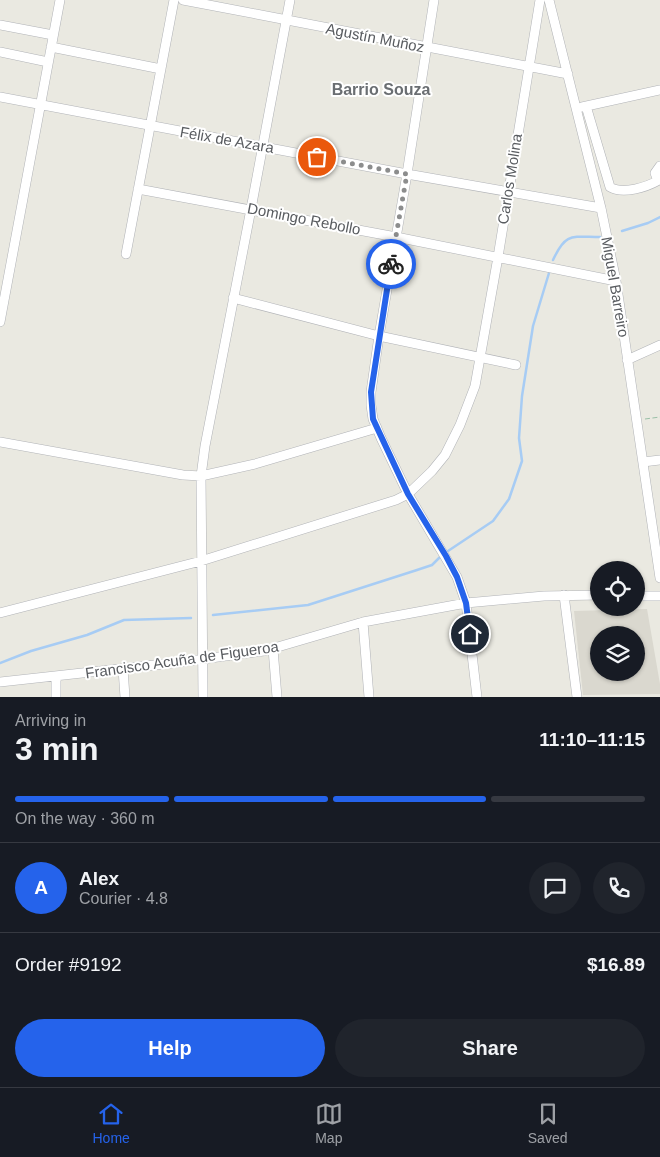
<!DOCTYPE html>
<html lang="en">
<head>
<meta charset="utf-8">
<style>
  :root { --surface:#171b24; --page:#20242c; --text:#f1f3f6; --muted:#9ea1a6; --line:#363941; --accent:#2563eb }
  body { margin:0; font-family:Helvetica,sans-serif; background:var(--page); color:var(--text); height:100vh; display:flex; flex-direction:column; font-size:19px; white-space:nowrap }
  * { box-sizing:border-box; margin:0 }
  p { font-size:16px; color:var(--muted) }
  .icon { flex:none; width:28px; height:28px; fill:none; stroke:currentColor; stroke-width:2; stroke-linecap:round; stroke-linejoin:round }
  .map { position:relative; height:697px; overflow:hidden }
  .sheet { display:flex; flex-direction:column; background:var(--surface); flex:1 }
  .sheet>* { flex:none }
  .fabs { position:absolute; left:590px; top:561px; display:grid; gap:10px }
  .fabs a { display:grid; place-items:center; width:55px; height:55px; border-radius:50%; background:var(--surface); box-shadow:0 1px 4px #0004; font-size:25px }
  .pin { position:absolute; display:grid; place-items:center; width:42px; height:42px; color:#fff; margin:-21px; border:2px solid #fff; border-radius:50%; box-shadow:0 1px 5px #0007 }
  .courier { position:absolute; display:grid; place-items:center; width:50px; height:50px; margin:-25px; border:4px solid #2563eb; border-radius:50%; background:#fff; color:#222; box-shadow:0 1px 6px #0007 }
  .head em { font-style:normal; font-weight:800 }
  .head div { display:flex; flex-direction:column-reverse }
  .head { display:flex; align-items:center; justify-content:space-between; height:85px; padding:0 15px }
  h1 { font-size:32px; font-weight:800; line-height:38px }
  .bar { display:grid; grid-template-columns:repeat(4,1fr); gap:8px 5px; align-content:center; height:60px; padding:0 15px }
  .bar i { height:6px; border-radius:4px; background:var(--line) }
  .bar .active { background:var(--accent) }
  .bar p { grid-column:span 4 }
  .line { display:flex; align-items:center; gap:12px; padding:0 15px; border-top:1px solid var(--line) }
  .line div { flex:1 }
  .round { display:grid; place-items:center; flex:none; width:52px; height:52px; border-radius:26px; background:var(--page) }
  .primary-button { display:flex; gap:10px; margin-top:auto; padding:10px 15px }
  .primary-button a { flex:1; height:58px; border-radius:30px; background:var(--accent); color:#fff; font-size:20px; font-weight:800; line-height:58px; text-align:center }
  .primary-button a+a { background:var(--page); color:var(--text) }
  .tab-bar { display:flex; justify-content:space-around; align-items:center; height:70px; border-top:1px solid var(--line); background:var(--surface); font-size:14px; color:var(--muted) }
  .tab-bar a { display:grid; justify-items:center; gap:2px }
  .tab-bar .active { color:var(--accent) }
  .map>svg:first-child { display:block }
</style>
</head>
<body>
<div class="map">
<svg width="660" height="697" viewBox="0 0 660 697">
  <rect width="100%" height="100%" fill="#eae9e1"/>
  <path fill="#dad8cf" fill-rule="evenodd" d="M647 609 660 684V694L583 695 574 611ZM599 635H636V672H599Z"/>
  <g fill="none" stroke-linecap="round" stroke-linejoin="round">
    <path stroke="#a7ccf4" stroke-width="2.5" d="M622 231 648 223 660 217
      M553 260C566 232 572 237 600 237
      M448 551 493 521 509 499 522 461 519 438 522 396 533 326 549 273
      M213 615 308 605 417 570 432 565 441 556
      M0 663 31 651 87 635 124 620 191 618"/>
    <g stroke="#b1b3b7" stroke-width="10">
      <path id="minor" d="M183 0 568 74
        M434 0 407 174 379 336 371 392V405L373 419 381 438 408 494 457 577 466 603 477 697
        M549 0 601 208 616 281 660 578
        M0 25 53 35
        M51 47 161 69
        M0 52 48 62
        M0 97 407 174 601 208
        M586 106 610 187C623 195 647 187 659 180
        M582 107 660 90
        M660 166 655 173 657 178 660 180
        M138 189 396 237 616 281
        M126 254 174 0
        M233 298 379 336 516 365
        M0 322 60 0
        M627 360 660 345
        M0 442 183 475 201 476 255 464 377 428
        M643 462 660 460
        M564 595 577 697
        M636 596H660
        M0 613 201 561 396 500 408 494 432 471 445 455 460 425 475 386 498 257 540 0
        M363 622 369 697
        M273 649 277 697
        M123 669 125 697
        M56 676V697
        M0 682 173 663 264 651 363 622 466 603 544 596 599 595
        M203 697 201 476 205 446 251 209 290 0"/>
    </g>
    <path stroke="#9ac0a7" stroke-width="1" stroke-dasharray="5 2.5" stroke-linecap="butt" d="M645 419 660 417"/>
    <use href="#minor" stroke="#fff" stroke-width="9"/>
  </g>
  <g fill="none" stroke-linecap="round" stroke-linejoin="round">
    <path stroke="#8c8d8d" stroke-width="5" stroke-dasharray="0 9" d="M317 157 407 174 391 264"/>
    <path stroke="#2563eb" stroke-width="6" d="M391 264 371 392 373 419 408 494 446 556 457 577 466 603 470 634"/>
  </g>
  <g text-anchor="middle" stroke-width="4" stroke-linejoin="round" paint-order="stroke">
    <g font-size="15" fill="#595c60" stroke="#fff">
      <text transform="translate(375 38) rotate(11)" y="5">Agustín Muñoz</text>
      <text transform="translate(227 140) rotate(10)" y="5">Félix de Azara</text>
      <text transform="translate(510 179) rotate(-81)" y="5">Carlos Molina</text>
      <text transform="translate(304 219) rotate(11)" y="5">Domingo Rebollo</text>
      <text transform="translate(615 287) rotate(80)" y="5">Miguel Barreiro</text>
      <text transform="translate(182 660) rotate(-8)" y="5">Francisco Acuña de Figueroa</text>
    </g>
    <g font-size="16" font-weight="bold" fill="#6a6e72" stroke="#fff">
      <text x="381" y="95">Barrio Souza</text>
    </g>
  </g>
</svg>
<div class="fabs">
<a><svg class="icon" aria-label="locate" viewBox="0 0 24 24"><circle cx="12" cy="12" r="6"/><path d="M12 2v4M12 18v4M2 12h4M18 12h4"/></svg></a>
<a><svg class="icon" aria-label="layers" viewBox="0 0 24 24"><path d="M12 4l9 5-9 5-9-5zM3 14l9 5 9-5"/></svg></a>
</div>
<div class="pin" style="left:317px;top:157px;background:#ea580c"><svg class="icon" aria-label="bag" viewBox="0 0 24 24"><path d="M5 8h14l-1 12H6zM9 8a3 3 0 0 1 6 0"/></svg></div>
<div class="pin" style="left:470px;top:634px;background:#1f2937"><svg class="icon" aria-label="home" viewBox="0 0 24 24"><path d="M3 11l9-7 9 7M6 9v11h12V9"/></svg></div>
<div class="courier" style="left:391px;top:264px"><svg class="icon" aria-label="bike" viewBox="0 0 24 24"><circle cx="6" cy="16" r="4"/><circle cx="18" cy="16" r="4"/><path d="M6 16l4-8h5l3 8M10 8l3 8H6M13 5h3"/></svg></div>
</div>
<section class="sheet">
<div class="head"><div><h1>3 min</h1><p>Arriving in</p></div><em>11:10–11:15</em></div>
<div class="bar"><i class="active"></i><i class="active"></i><i class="active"></i><i></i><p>On the way · 360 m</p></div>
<div class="line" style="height:90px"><b class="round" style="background:var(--accent);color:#fff">A</b><div><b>Alex</b><p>Courier · 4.8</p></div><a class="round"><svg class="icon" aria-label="chat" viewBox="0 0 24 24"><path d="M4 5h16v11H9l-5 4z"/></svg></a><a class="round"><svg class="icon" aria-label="phone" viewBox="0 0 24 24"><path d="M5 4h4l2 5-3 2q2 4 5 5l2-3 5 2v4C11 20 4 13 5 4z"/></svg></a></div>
<div class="line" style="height:65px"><div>Order #9192</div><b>$16.89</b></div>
<div class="primary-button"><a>Help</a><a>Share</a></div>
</section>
<nav class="tab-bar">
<a class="active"><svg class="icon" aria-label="home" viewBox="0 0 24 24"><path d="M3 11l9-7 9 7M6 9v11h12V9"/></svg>Home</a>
<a><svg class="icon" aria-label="map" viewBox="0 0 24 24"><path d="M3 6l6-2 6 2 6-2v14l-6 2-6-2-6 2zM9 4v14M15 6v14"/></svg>Map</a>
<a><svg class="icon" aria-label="saved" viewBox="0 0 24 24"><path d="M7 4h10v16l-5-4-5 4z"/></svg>Saved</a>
</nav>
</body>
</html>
